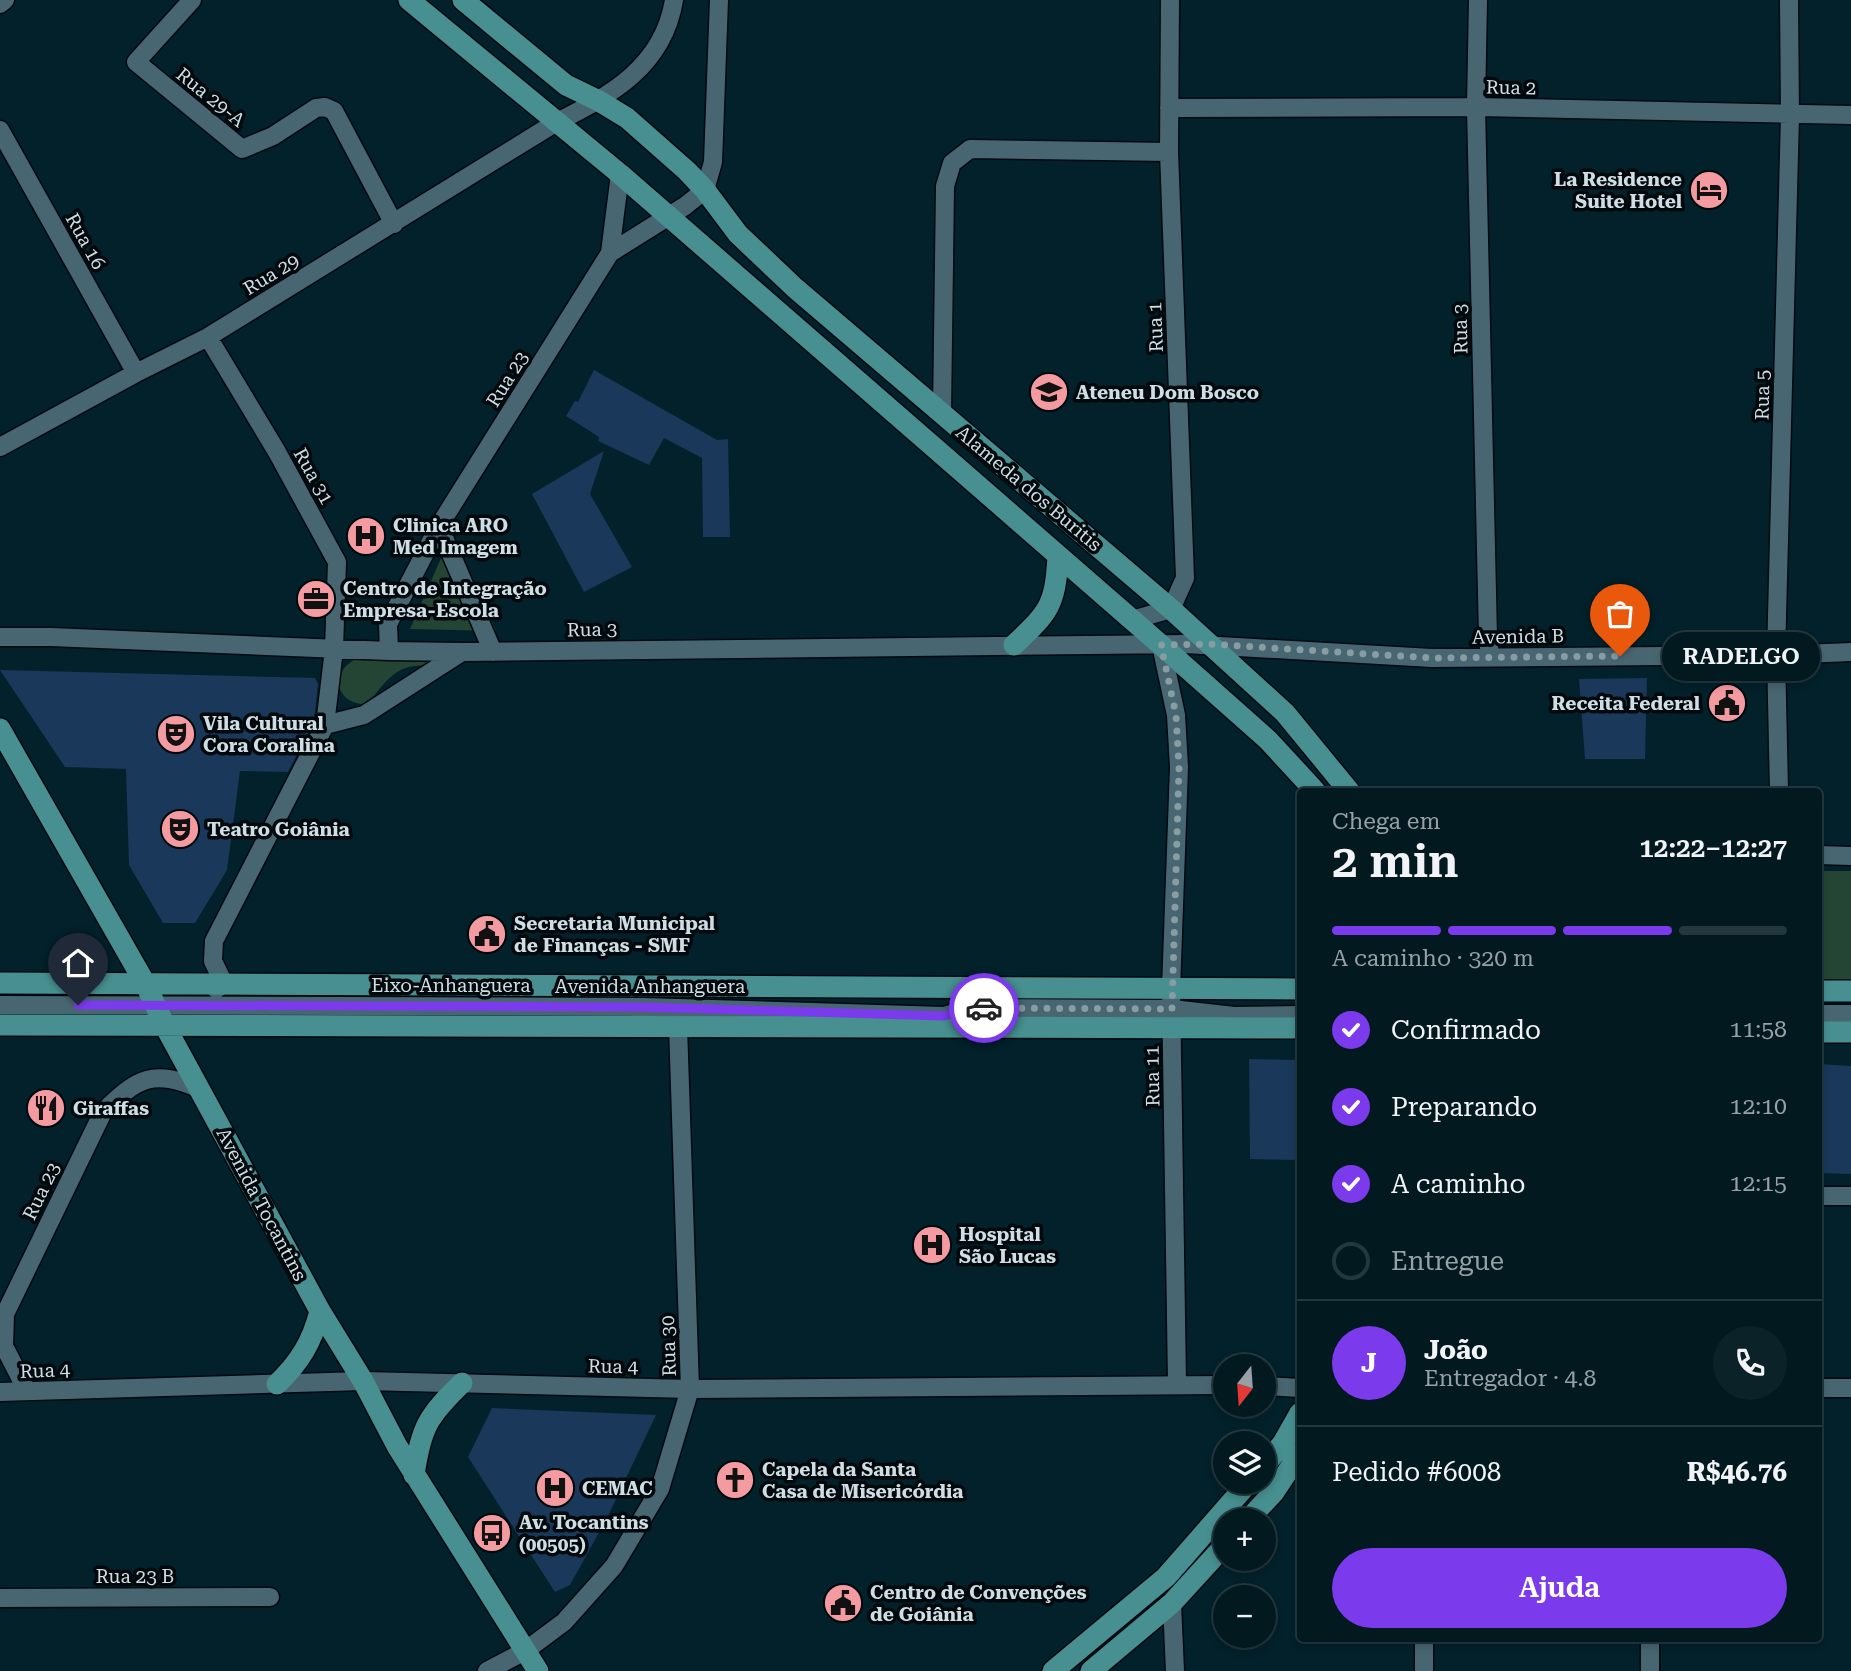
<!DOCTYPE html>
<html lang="pt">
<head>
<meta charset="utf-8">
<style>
  :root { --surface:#021920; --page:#0c2229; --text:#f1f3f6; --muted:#96a0a5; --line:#23383e; --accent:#7c3aed }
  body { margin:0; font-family:"Roboto Serif",serif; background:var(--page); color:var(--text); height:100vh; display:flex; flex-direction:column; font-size:26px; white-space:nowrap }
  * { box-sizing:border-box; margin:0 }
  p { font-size:23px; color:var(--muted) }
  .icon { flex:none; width:38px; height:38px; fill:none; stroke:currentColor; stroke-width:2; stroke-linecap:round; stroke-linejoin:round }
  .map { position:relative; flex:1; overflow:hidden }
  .side { position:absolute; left:1297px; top:788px; width:525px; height:854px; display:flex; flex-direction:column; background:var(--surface); border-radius:7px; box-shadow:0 4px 10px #0003,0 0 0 2px var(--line) }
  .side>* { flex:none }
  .needle { width:46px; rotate:197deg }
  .fabs { position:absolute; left:1213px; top:1354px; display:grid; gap:14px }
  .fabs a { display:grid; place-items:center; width:63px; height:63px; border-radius:50%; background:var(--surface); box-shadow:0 4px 10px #0003,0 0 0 2px var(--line); font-size:35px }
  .pin { position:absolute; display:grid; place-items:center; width:60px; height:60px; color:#fff; margin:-72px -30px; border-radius:50% 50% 50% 0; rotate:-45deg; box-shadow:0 0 7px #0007 }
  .pin .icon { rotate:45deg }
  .courier { position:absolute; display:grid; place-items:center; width:70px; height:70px; margin:-35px; border:5px solid #7c3aed; border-radius:50%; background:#fff; color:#222; box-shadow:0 2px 9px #0007 }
  .bubble { position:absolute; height:49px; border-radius:24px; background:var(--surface); box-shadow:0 4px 10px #0003,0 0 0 2px var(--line); font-size:23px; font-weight:600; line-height:49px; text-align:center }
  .headline em { font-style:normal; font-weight:600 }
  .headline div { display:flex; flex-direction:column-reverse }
  .headline { display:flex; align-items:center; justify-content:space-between; height:119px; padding:0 35px }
  h1 { font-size:46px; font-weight:600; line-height:52px }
  .bar { display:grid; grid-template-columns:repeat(4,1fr); gap:10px 7px; align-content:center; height:84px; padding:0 35px }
  .bar i { height:9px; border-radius:5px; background:var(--line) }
  .bar .current { background:var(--accent) }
  .bar p { grid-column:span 4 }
  .line { display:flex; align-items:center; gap:18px; padding:0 35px; border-top:2px solid var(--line) }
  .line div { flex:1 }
  .round { display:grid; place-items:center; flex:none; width:74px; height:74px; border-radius:37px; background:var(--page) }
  ol { padding:0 35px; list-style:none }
  li { display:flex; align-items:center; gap:21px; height:77px }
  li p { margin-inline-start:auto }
  li .icon { padding:7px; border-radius:50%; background:var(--accent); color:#fff; stroke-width:4 }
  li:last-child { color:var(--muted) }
  li i { width:38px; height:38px; border:4px solid var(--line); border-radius:50% }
  .action { display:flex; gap:14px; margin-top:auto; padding:14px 35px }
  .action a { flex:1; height:80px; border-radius:42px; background:var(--accent); color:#fff; font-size:28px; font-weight:600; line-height:80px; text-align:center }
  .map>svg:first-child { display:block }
</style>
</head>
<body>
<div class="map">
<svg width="1851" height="1671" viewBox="0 0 1851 1671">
  <rect width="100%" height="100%" fill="#03212a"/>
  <path fill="#244534" d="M452 533 496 631 410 629Z
    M358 658 435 660C426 668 414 664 403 669 388 675 377 693 366 705 361 704 354 703 349 700 330 686 340 666 358 658Z
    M1818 871H1851V987H1818Z"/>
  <path fill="#19385a" d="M594 370 717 440 728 439 730 537H703L702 458 664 438 649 465 598 441 599 437 566 416 575 401 578 402Z
    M604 451 590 494 632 567 584 592 532 494Z
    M0 670 315 678 318 684 314 722 288 772 240 771 227 870 195 923H163L129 865 126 769 65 767Z
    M1647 678 1645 759H1585L1579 679Z
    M1249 1059 1300 1060V1160L1250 1159Z
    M1818 1064 1851 1066V1174L1818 1173Z
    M492 1408 656 1415 607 1518 570 1585 555 1592 468 1457Z"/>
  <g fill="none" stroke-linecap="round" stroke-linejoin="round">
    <g stroke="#000910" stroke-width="21">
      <path id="minor" d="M192 0 136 62 242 149 273 136 316 108 325 107 334 111 394 224
        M1478 0 1476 107 1488 637 1490 657
        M0 4 5 0
        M1169 108 1476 107 1851 115
        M0 130 136 373
        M610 253 685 206 705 190 713 162 719 0
        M208 337 277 452 337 562 334 649 325 725 214 941 213 961 224 984 216 989
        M942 414 945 186 952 163 970 149 1169 152
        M0 447 136 373 208 337 555 123C611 95 663 67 674 0
        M439 526 493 652
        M1132 620 1171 609 1185 578 1169 152 1170 0
        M0 637H51L389 651 462 652 1185 644 1432 658 1776 655 1851 652
        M1161 645 1176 715 1179 767 1171 989 1177 1383
        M389 651 388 624 439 526 610 253 620 174
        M325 725 364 715 462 652
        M1779 791 1776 655 1790 115 1789 0
        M1818 855 1851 856
        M0 1005 643 1007 944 1016
        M970 1008 1172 1009 1234 1016 1173 1023 977 1021 944 1016Z
        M1818 1014H1851
        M1234 1016 1300 1015
        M1818 1196H1851
        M1264 1386 1300 1388
        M1818 1388H1851
        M27 1391 4 1346 5 1314 103 1112C138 1077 153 1069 200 1089
        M0 1392 363 1381 690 1389 1225 1385
        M0 1598 270 1597
        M1172 1603 1175 1671
        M1424 1638V1671
        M1650 1638V1671
        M487 1671 525 1651 564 1622 614 1566 660 1489 690 1389 678 1026"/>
    </g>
    <g stroke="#000910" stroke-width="24">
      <path id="major" d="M409 0 620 174 1161 645 1268 740 1315 791
        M463 0 566 85 599 101 627 118 687 171 705 190 738 234 795 288 1171 609 1285 713 1349 791
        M1014 645C1049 612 1055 606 1058 557
        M0 729 146 985 165 1026 320 1311 363 1381 397 1446 538 1671
        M0 983 1300 989
        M1818 991H1851
        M0 1025 1300 1028
        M1818 1032H1851
        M277 1384C300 1362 312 1342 320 1311
        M1264 1466 1283 1443 1300 1413
        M414 1475C421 1427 428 1416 462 1383
        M1247 1521 1274 1492 1300 1453
        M1053 1671 1166 1577 1249 1482
        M1091 1671 1172 1603 1225 1545"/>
    </g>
    <use href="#minor" stroke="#486671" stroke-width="18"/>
    <use href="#major" stroke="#478f90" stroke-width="21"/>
  </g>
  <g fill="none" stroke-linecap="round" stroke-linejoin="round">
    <path stroke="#879ca3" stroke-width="7" stroke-dasharray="0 12.6" d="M984 1008 1172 1009 1179 767 1176 715 1161 645 1209 644 1432 658 1620 656"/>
    <path stroke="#7c3aed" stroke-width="9" d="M78 1005 643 1007 944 1016 970 1008H984"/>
  </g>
  <defs>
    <g id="hotel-disc" transform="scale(2.0125)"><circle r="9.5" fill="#f49aa1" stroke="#01090c"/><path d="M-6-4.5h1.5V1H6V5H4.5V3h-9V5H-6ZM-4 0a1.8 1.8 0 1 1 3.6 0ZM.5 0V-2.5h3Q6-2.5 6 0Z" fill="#111"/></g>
    <g id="school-disc" transform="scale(2.0125)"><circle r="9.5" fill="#f49aa1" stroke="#01090c"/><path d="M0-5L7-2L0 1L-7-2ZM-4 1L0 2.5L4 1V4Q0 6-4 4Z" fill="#111"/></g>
    <g id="hospital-disc" transform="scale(2.0125)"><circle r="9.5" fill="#f49aa1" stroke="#01090c"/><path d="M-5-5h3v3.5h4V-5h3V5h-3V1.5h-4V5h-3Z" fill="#111"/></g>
    <g id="office-disc" transform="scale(2.0125)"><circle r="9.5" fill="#f49aa1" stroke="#01090c"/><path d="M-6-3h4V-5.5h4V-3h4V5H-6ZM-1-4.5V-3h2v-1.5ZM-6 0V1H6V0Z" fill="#111"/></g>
    <g id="civic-disc" transform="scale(2.0125)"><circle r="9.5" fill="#f49aa1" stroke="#01090c"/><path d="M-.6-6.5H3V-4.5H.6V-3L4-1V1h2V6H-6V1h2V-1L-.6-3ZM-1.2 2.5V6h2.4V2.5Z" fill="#111"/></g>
    <g id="theatre-disc" transform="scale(2.0125)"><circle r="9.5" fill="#f49aa1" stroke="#01090c"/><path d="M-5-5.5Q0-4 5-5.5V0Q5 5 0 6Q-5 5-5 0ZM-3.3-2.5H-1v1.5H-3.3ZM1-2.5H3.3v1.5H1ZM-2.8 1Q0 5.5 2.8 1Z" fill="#111"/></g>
    <g id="restaurant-disc" transform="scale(2.0125)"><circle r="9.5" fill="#f49aa1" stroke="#01090c"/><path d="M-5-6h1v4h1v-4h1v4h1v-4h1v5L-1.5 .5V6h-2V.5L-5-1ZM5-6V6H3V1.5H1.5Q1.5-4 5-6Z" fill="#111"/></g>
    <g id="church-disc" transform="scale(2.0125)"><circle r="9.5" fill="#f49aa1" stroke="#01090c"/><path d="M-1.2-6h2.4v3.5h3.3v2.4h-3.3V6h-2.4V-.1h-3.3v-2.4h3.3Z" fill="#111"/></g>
    <g id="bus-disc" transform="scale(2.0125)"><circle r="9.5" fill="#f49aa1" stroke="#01090c"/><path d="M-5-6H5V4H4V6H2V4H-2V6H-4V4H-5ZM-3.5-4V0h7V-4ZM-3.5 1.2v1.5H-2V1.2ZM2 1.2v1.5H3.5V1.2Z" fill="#111"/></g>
  </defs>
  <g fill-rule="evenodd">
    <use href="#hotel-disc" x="1709" y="190"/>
    <use href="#school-disc" x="1049" y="392"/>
    <use href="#hospital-disc" x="366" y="536"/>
    <use href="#office-disc" x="316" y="599"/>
    <use href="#civic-disc" x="1727" y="703"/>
    <use href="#theatre-disc" x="176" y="734"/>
    <use href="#theatre-disc" x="180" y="829"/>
    <use href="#civic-disc" x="487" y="934"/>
    <use href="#restaurant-disc" x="46" y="1108"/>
    <use href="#hospital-disc" x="932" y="1245"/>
    <use href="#church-disc" x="735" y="1480"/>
    <use href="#hospital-disc" x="555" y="1488"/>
    <use href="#bus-disc" x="492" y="1533"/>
    <use href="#civic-disc" x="843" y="1603"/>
  </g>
  <g text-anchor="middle" stroke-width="7" stroke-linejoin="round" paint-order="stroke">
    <g font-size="19" fill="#cedee4" stroke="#01090c">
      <text transform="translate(1511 87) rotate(1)" y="7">Rua 2</text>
      <text transform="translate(211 97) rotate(39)" y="7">Rua 29-A</text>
      <text transform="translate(86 241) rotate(61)" y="7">Rua 16</text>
      <text transform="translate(271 274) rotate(-31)" y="7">Rua 29</text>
      <text transform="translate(1155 327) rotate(-92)" y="7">Rua 1</text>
      <text transform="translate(1460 329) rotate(-91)" y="7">Rua 3</text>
      <text transform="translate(507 379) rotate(-58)" y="7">Rua 23</text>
      <text transform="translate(1762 395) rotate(-89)" y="7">Rua 5</text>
      <text transform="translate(314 476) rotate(61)" y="7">Rua 31</text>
      <text transform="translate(1029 488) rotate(40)" y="7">Alameda dos Buritis</text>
      <text transform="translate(592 629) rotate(-1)" y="7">Rua 3</text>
      <text transform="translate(1518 636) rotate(-1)" y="7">Avenida B</text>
      <text x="451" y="992">Eixo-Anhanguera</text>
      <text x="650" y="993">Avenida Anhanguera</text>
      <text transform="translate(1152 1076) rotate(-91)" y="7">Rua 11</text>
      <text transform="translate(41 1191) rotate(-64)" y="7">Rua 23</text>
      <text transform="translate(262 1204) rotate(62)" y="7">Avenida Tocantins</text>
      <text transform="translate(668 1346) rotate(-92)" y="7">Rua 30</text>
      <text transform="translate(613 1366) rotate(1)" y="7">Rua 4</text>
      <text transform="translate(45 1370) rotate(-2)" y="7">Rua 4</text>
      <text x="135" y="1583">Rua 23 B</text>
    </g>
    <g font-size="19" font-weight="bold" fill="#cedee4" stroke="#01090c" text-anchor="start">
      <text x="1682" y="186" text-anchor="end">La Residence<tspan x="1682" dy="22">Suite Hotel</tspan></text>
      <text x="1076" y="399">Ateneu Dom Bosco</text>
      <text x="393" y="532">Clinica ARO<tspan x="393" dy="22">Med Imagem</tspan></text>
      <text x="343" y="595">Centro de Integração<tspan x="343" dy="22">Empresa-Escola</tspan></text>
      <text x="1700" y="710" text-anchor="end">Receita Federal</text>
      <text x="203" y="730">Vila Cultural<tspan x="203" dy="22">Cora Coralina</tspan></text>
      <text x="207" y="836">Teatro Goiânia</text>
      <text x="514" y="930">Secretaria Municipal<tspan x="514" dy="22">de Finanças - SMF</tspan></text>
      <text x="73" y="1115">Giraffas</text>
      <text x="959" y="1241">Hospital<tspan x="959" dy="22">São Lucas</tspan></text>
      <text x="762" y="1476">Capela da Santa<tspan x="762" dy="22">Casa de Misericórdia</tspan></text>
      <text x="582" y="1495">CEMAC</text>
      <text x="519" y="1529">Av. Tocantins<tspan x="519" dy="22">(00505)</tspan></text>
      <text x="870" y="1599">Centro de Convenções<tspan x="870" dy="22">de Goiânia</tspan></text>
    </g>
  </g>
</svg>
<div class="fabs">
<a><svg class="needle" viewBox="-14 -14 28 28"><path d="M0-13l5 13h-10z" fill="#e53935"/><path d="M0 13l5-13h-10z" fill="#96a0a5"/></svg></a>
<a><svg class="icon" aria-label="layers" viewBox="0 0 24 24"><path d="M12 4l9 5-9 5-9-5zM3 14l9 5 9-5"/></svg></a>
<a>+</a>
<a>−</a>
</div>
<div class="pin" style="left:1620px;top:656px;background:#ea580c"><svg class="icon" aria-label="bag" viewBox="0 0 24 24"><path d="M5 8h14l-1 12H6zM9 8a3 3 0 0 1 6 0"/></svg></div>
<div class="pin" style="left:78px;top:1005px;background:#1f2937"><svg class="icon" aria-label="home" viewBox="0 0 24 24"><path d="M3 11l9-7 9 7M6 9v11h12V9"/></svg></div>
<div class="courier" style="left:984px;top:1008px"><svg class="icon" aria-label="car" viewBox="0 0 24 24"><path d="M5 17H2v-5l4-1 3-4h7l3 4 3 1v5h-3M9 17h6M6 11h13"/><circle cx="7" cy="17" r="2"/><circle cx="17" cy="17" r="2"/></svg></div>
<div class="bubble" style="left:1662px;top:632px;width:158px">RADELGO</div>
<section class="side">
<div class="headline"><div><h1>2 min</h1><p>Chega em</p></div><em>12:22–12:27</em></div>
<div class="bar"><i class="current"></i><i class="current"></i><i class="current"></i><i></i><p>A caminho · 320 m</p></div>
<ol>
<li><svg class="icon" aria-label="check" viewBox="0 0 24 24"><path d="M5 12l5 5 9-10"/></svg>Confirmado<p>11:58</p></li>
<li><svg class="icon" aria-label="check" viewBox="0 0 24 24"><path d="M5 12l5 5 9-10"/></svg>Preparando<p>12:10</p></li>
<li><svg class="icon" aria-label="check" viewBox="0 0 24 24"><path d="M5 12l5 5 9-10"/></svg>A caminho<p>12:15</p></li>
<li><i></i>Entregue</li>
</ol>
<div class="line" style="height:126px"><b class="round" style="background:var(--accent);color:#fff">J</b><div><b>João</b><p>Entregador · 4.8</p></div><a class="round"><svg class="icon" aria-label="phone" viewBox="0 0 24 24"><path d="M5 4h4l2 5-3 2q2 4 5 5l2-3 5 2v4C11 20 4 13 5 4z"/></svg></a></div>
<div class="line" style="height:91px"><div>Pedido #6008</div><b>R$46.76</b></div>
<div class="action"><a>Ajuda</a></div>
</section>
</div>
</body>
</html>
